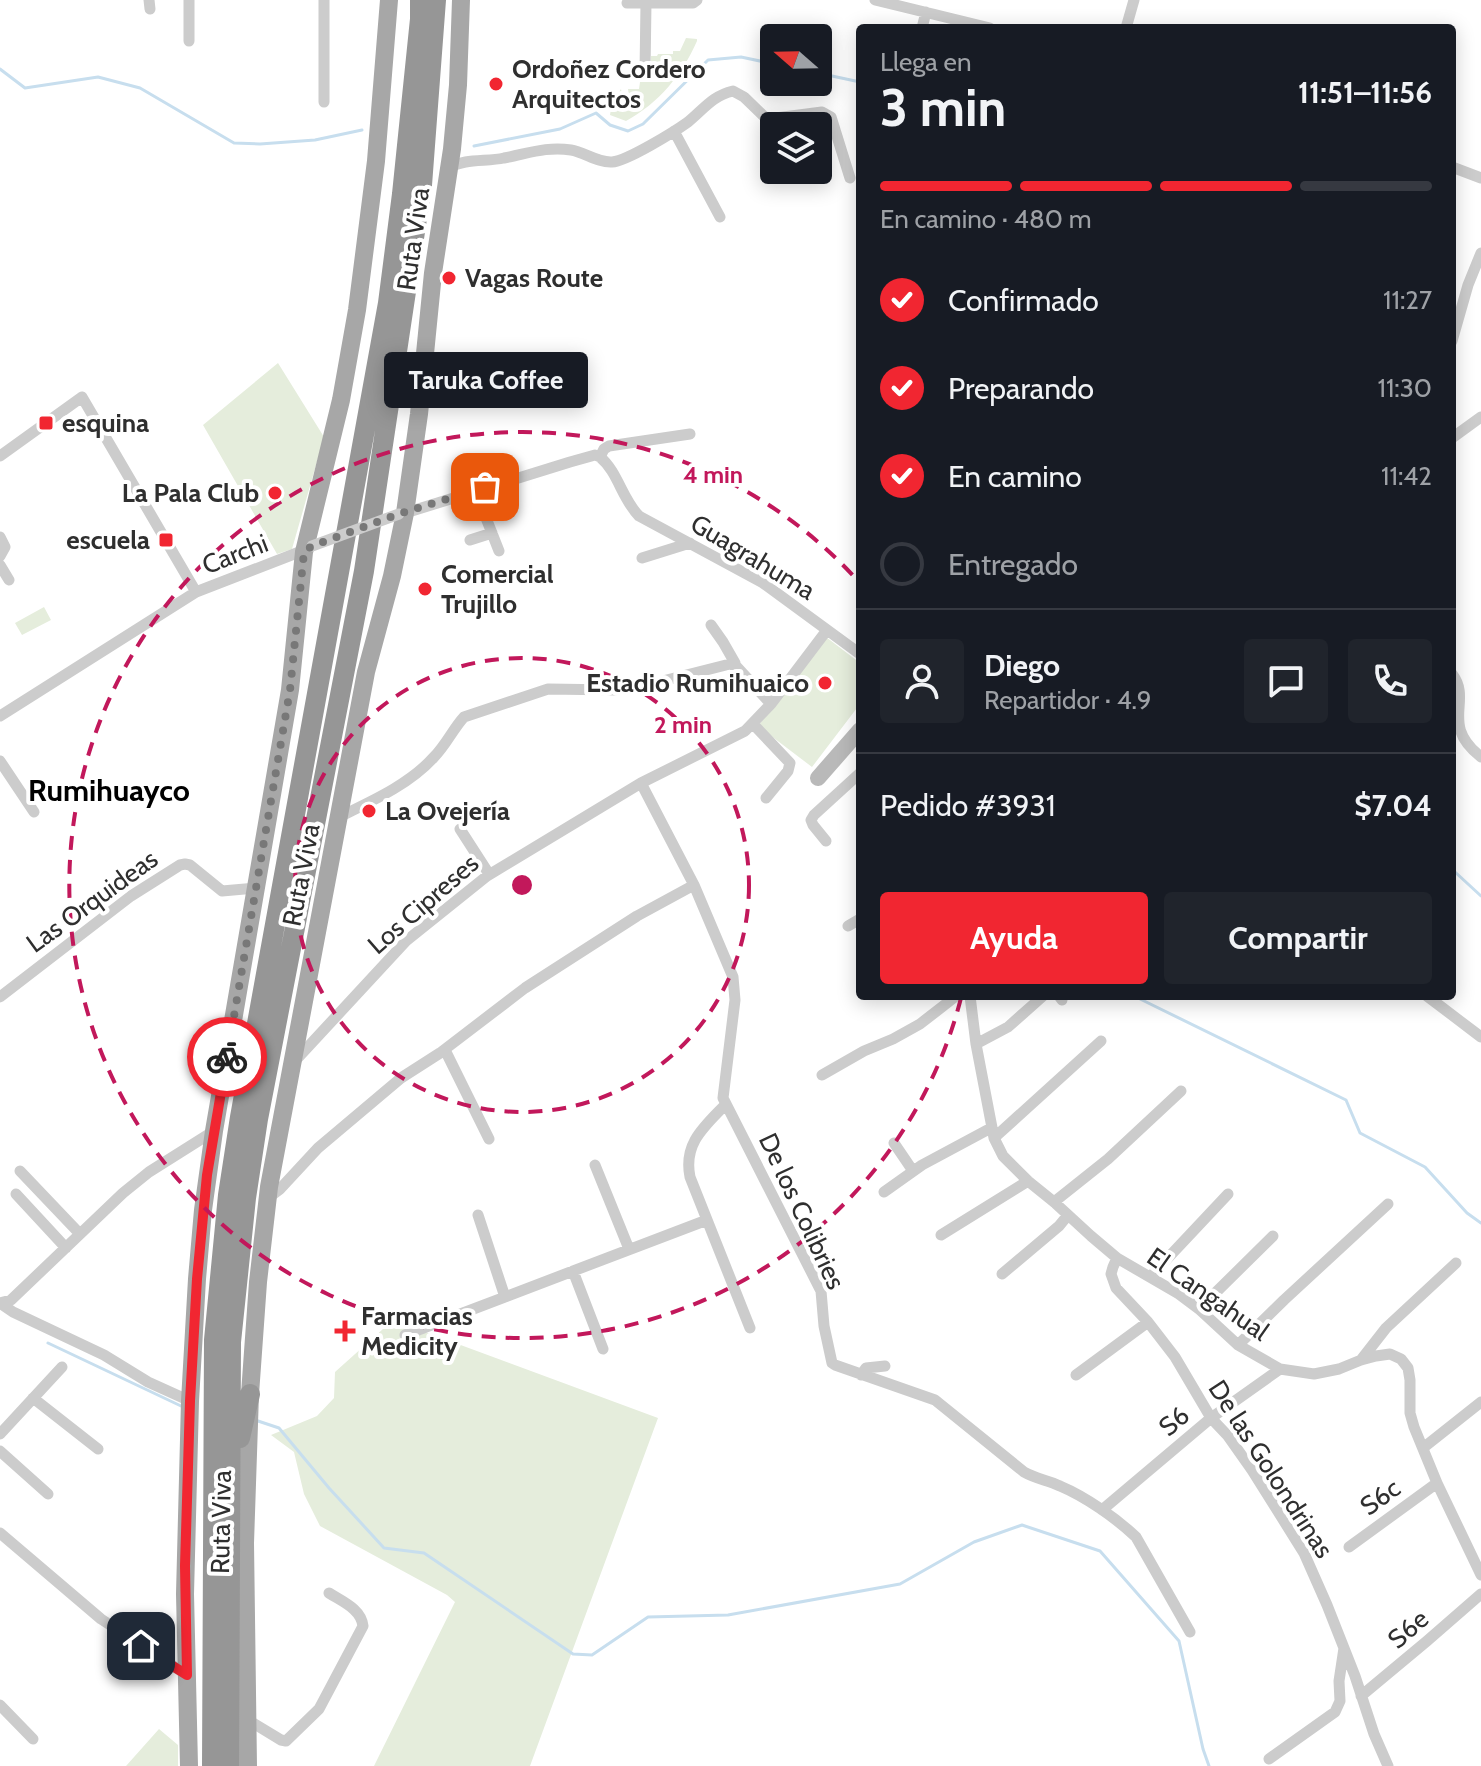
<!DOCTYPE html>
<html lang="es">
<head>
<meta charset="utf-8">
<style>
  :root { --surface:#171b24; --page:#20242c; --text:#f1f3f6; --muted:#9ea1a6; --line:#363941; --accent:#f12631 }
  body { margin:0; font-family:Cabin,sans-serif; background:var(--page); color:var(--text); height:100vh; display:flex; flex-direction:column; font-size:30px; white-space:nowrap }
  * { box-sizing:border-box; margin:0 }
  p { font-size:26px; color:var(--muted) }
  .icon { flex:none; width:44px; height:44px; fill:none; stroke:currentColor; stroke-width:2; stroke-linecap:round; stroke-linejoin:round }
  .map { position:relative; flex:1; overflow:hidden }
  .sheet { position:absolute; left:856px; top:24px; width:600px; height:976px; display:flex; flex-direction:column; background:var(--surface); border-radius:8px; box-shadow:0 4px 20px #0003 }
  .sheet>* { flex:none }
  .needle { width:52px; rotate:290deg }
  .fabs { position:absolute; left:760px; top:24px; display:grid; gap:16px }
  .fabs a { display:grid; place-items:center; width:72px; height:72px; border-radius:8px; background:var(--surface); box-shadow:0 4px 20px #0003; font-size:40px }
  .pin { position:absolute; display:grid; place-items:center; width:68px; height:68px; color:#fff; margin:-34px; border-radius:16px; box-shadow:0 4px 12px #0006 }
  .courier { position:absolute; display:grid; place-items:center; width:80px; height:80px; margin:-40px; border:6px solid #f12631; border-radius:50%; background:#fff; color:#222; box-shadow:0 2px 10px #0007 }
  .bubble { position:absolute; height:56px; border-radius:8px; background:var(--surface); box-shadow:0 4px 20px #0003; font-size:26px; font-weight:700; line-height:56px; text-align:center }
  .summary em { font-style:normal; font-weight:700 }
  .summary div { display:flex; flex-direction:column-reverse }
  .summary { display:flex; align-items:center; justify-content:space-between; height:136px; padding:0 24px }
  h1 { font-size:52px; font-weight:700; line-height:60px }
  .bar { display:grid; grid-template-columns:repeat(4,1fr); gap:12px 8px; align-content:center; height:96px; padding:0 24px }
  .bar i { height:10px; border-radius:6px; background:var(--line) }
  .bar .active { background:var(--accent) }
  .bar p { grid-column:span 4 }
  .line { display:flex; align-items:center; gap:20px; padding:0 24px; border-top:2px solid var(--line) }
  .line div { flex:1 }
  .round { display:grid; place-items:center; flex:none; width:84px; height:84px; border-radius:8px; background:var(--page) }
  ol { padding:0 24px; list-style:none }
  li { display:flex; align-items:center; gap:24px; height:88px }
  li p { margin-inline-start:auto }
  li .icon { padding:8px; border-radius:50%; background:var(--accent); color:#fff; stroke-width:4 }
  li:last-child { color:var(--muted) }
  li i { width:44px; height:44px; border:4px solid var(--line); border-radius:50% }
  .action { display:flex; gap:16px; margin-top:auto; padding:16px 24px }
  .action a { flex:1; height:92px; border-radius:8px; background:var(--accent); color:#fff; font-size:32px; font-weight:700; line-height:92px; text-align:center }
  .action a+a { background:var(--page); color:var(--text) }
  .map>svg:first-child { display:block }
</style>
</head>
<body>
<div class="map">
<svg width="1481" height="1766" viewBox="0 0 1481 1766">
  <rect width="100%" height="100%" fill="#fff"/>
  <path fill="#e5eddc" d="M686 38 697 39V41C682 75 659 103 626 121L610 115 612 103 621 89 624 104 630 102 628 89H639L640 82H660L662 64 651 63V56H657L658 54H673V51H680Z
    M278 363 324 437 292 549 277 554 203 425Z
    M44 607 51 620 22 635 15 623Z
    M826 637 860 663V704L812 767 758 726Z
    M393 1320 658 1418 530 1766H374L455 1602 447 1595 320 1526 304 1494 294 1452 271 1435 317 1416 334 1398 335 1372Z
    M159 1729 178 1745V1766H126Z"/>
  <g fill="none" stroke-linecap="round" stroke-linejoin="round">
    <path stroke="#c7deee" stroke-width="3" d="M0 69 25 88 98 77 140 88 234 143 260 144 315 140 362 130
      M818 73 860 82
      M474 146 560 129 596 113 610 125 628 131 643 124 708 60 741 57 774 64
      M1452 867 1455 872 1481 896
      M1134 996 1346 1100 1360 1133 1425 1167 1467 1213 1481 1223
      M48 1343 181 1406
      M258 1421 279 1428 329 1488 384 1548 424 1553 573 1654 592 1655 648 1617 728 1615 900 1584 974 1542 1022 1525 1100 1551 1179 1641 1203 1749 1209 1766"/>
    <path stroke="#ccc" stroke-width="11" d="M149 0 150 9
      M324 0V102
      M875 0 990 28
      M627 3H693L697 0
      M922 28 926 12
      M1126 28 1134 0
      M189 41V0
      M645 72 646 3
      M768 119 822 112 831 117 850 178
      M674 131 720 217
      M1452 167 1481 178
      M449 168C465 158 486 162 504 158 527 154 546 146 571 150 584 152 598 163 612 162 627 161 674 132 688 122 704 109 712 96 733 91L744 97 774 126
      M1452 341 1468 285 1481 253
      M1452 438 1481 417
      M0 456 82 397 196 592
      M600 457C618 472 622 499 639 516L763 583 860 654
      M600 457 604 449 609 446 690 434
      M475 490 499 551
      M402 514 570 462 595 455 600 457
      M0 537 5 547 0 556
      M470 540 492 533
      M642 558 690 543
      M0 565 9 580
      M711 625 723 642 735 663 732 664
      M1452 674C1473 701 1439 724 1481 757
      M0 716 196 592 307 549
      M753 724 790 763 788 771 766 798
      M0 761 34 812
      M641 783 694 885 733 977 735 1000 723 1098 821 1291 824 1326 832 1363 835 1365 935 1400 1024 1472C1036 1479 1048 1480 1060 1486 1086 1497 1116 1518 1136 1537L1190 1632
      M339 817C372 801 410 784 434 757 446 745 453 729 464 717L548 689 616 690 639 687 730 664 736 666 771 704
      M460 829 489 874
      M826 841 813 825 811 820 814 815 860 773
      M848 926 860 919
      M970 996 976 1044 994 1138 1003 1156 1028 1181 1054 1202 1091 1236 1117 1258 1179 1294 1199 1309 1238 1345 1280 1369 1314 1374 1339 1369 1361 1360 1376 1356 1390 1354 1401 1359 1408 1368 1410 1380V1413L1414 1427 1437 1483 1481 1575
      M1059 996 1062 1000
      M1427 996 1481 1037
      M0 997 131 896 180 865 185 864 190 865 222 891 257 888
      M976 1044 1008 1027 1043 996
      M445 1050 489 1139
      M294 1062 406 941 487 876 641 783 745 731 771 704 827 630
      M822 1075 864 1051 893 1039 920 1024 956 996
      M726 1104C705 1126 683 1143 690 1177L750 1328
      M994 1138 1101 1041
      M894 1143 913 1171
      M595 1165 629 1249
      M20 1171 80 1234
      M884 1192 922 1165 991 1128
      M16 1194 66 1248
      M268 1198 280 1189 318 1148 401 1078 440 1053 525 988 637 916 694 885
      M1054 1202 1108 1159 1181 1091
      M478 1215 505 1297
      M941 1235 1028 1181
      M1117 1258 1113 1267 1111 1274 1116 1288 1148 1322 1175 1357 1211 1418 1228 1436 1252 1470 1304 1553 1327 1605 1355 1676 1374 1734 1388 1766
      M573 1271 603 1349
      M1002 1274 1059 1226 1068 1215
      M1150 1277 1228 1194
      M0 1303 11 1300 123 1193 149 1172 214 1131
      M0 1303 13 1312 104 1355 148 1382 190 1401
      M1199 1309 1273 1236
      M405 1335 707 1220
      M1238 1345 1284 1300 1388 1204
      M1361 1360 1386 1328 1456 1263
      M861 1375 866 1368 885 1366
      M1076 1375 1148 1322
      M33 1398 98 1449
      M0 1434 62 1367
      M1423 1448 1481 1402
      M0 1451 48 1494
      M1102 1510 1211 1418 1280 1369
      M0 1533 101 1619 187 1675
      M1349 1547 1437 1483
      M1361 1696 1427 1641 1481 1594
      M0 1705 33 1739
      M248 1720 281 1740 286 1741 319 1709 363 1626C361 1609 343 1602 329 1593
      M1269 1759 1335 1712 1340 1701 1339 1681 1344 1648"/>
    <path stroke="#b9b9b9" stroke-width="16" d="M818 778 860 730"/>
    <path stroke="#a7a7a7" stroke-width="18" d="M189 1766 185 1594 190 1401 197 1279 203 1210 214 1131 290 690 304 552 341 400 357 310 376 161 389 0
      M248 1766 245 1543 250 1394 258 1282 269 1187 366 672 392 576 405 513 419 414 433 273 452 149 458 85 461 0"/>
    <path stroke="#969696" stroke-width="20" d="M240 1438 250 1394
      M212 1766 214 1340 228 1195 240 1117 388 303 402 194 420 19V0
      M229 1766 231 1342 246 1198 258 1119 364 571 422 185 436 0"/>
    <path stroke="#ccc" stroke-width="11" d="M312 546 399 514"/>
  </g>
  <g fill="none" stroke-linecap="round" stroke-linejoin="round">
    <path stroke="#787878" stroke-width="8" stroke-dasharray="0 14.4" d="M227 1057 290 690 304 552 312 546 399 514 485 487"/>
    <path stroke="#f12631" stroke-width="10" d="M141 1646 187 1675 185 1566 190 1401 197 1279 207 1175 227 1057"/>
  </g>
  <g fill="none" stroke="#c2185b" stroke-width="4" stroke-dasharray="14 10">
    <circle cx="522" cy="885" r="227"/>
    <path d="M961 998A453 453 0 1 1 859 582"/>
  </g>
  <g fill="#f12631" stroke="#fff" stroke-width="3">
    <circle cx="496" cy="84" r="8"/>
    <circle cx="449" cy="278" r="8"/>
    <rect x="38" y="415" width="16" height="16" rx="4"/>
    <circle cx="275" cy="493" r="8"/>
    <rect x="158" y="532" width="16" height="16" rx="4"/>
    <circle cx="425" cy="589" r="8"/>
    <circle cx="825" cy="683" r="8"/>
    <circle cx="369" cy="811" r="8"/>
    <path d="M341 1319h8v8h8v8h-8v8h-8v-8h-8v-8h8z"/>
  </g>
  <g text-anchor="middle" stroke-width="8" stroke-linejoin="round" paint-order="stroke">
    <g font-size="26" font-weight="bold" fill="#2f2f2f" stroke="#fff" text-anchor="start">
      <text x="512" y="78">Ordoñez Cordero<tspan x="512" dy="30">Arquitectos</tspan></text>
      <text x="465" y="287">Vagas Route</text>
      <text x="62" y="432">esquina</text>
      <text x="259" y="502" text-anchor="end">La Pala Club</text>
      <text x="150" y="549" text-anchor="end">escuela</text>
      <text x="441" y="583">Comercial<tspan x="441" dy="30">Trujillo</tspan></text>
      <text x="809" y="692" text-anchor="end">Estadio Rumihuaico</text>
      <text x="385" y="820">La Ovejería</text>
      <text x="361" y="1325">Farmacias<tspan x="361" dy="30">Medicity</tspan></text>
    </g>
    <g font-size="26" fill="#2f2f2f" stroke="#fff">
      <text transform="translate(413 239) rotate(-82)" y="9">Ruta Viva</text>
      <text transform="translate(235 554) rotate(-21)" y="9">Carchi</text>
      <text transform="translate(753 557) rotate(31)" y="9">Guagrahuma</text>
      <text transform="translate(301 875) rotate(-79)" y="9">Ruta Viva</text>
      <text transform="translate(92 901) rotate(-36)" y="9">Las Orquideas</text>
      <text transform="translate(423 904) rotate(-41)" y="9">Los Cipreses</text>
      <text transform="translate(802 1211) rotate(65)" y="9">De los Colibries</text>
      <text transform="translate(1208 1294) rotate(35)" y="9">El Cangahual</text>
      <text transform="translate(1174 1421) rotate(-41)" y="9">S6</text>
      <text transform="translate(1271 1469) rotate(57)" y="9">De las Golondrinas</text>
      <text transform="translate(1380 1497) rotate(-36)" y="9">S6c</text>
      <text transform="translate(221 1522) rotate(-89)" y="9">Ruta Viva</text>
      <text transform="translate(1408 1629) rotate(-41)" y="9">S6e</text>
    </g>
    <g font-size="30" font-weight="bold" fill="#000" stroke="#fff">
      <text x="109" y="801">Rumihuayco</text>
    </g>
  </g>
  <circle cx="522" cy="885" r="12" fill="#c2185b" stroke="#fff" stroke-width="4"/>
  <g font-size="24" text-anchor="middle" font-weight="bold" fill="#c2185b" stroke="#fff" stroke-width="8" stroke-linejoin="round" paint-order="stroke">
    <text x="713" y="483">4 min</text>
    <text x="683" y="733">2 min</text>
  </g>
</svg>
<div class="fabs">
<a><svg class="needle" viewBox="-14 -14 28 28"><path d="M0-13l5 13h-10z" fill="#e53935"/><path d="M0 13l5-13h-10z" fill="#9ea1a6"/></svg></a>
<a><svg class="icon" aria-label="layers" viewBox="0 0 24 24"><path d="M12 4l9 5-9 5-9-5zM3 14l9 5 9-5"/></svg></a>
</div>
<div class="pin" style="left:485px;top:487px;background:#ea580c"><svg class="icon" aria-label="bag" viewBox="0 0 24 24"><path d="M5 8h14l-1 12H6zM9 8a3 3 0 0 1 6 0"/></svg></div>
<div class="pin" style="left:141px;top:1646px;background:#1f2937"><svg class="icon" aria-label="home" viewBox="0 0 24 24"><path d="M3 11l9-7 9 7M6 9v11h12V9"/></svg></div>
<div class="courier" style="left:227px;top:1057px"><svg class="icon" aria-label="bike" viewBox="0 0 24 24"><circle cx="6" cy="16" r="4"/><circle cx="18" cy="16" r="4"/><path d="M6 16l4-8h5l3 8M10 8l3 8H6M13 5h3"/></svg></div>
<div class="bubble" style="left:384px;top:352px;width:204px">Taruka Coffee</div>
<section class="sheet">
<div class="summary"><div><h1>3 min</h1><p>Llega en</p></div><em>11:51–11:56</em></div>
<div class="bar"><i class="active"></i><i class="active"></i><i class="active"></i><i></i><p>En camino · 480 m</p></div>
<ol>
<li><svg class="icon" aria-label="check" viewBox="0 0 24 24"><path d="M5 12l5 5 9-10"/></svg>Confirmado<p>11:27</p></li>
<li><svg class="icon" aria-label="check" viewBox="0 0 24 24"><path d="M5 12l5 5 9-10"/></svg>Preparando<p>11:30</p></li>
<li><svg class="icon" aria-label="check" viewBox="0 0 24 24"><path d="M5 12l5 5 9-10"/></svg>En camino<p>11:42</p></li>
<li><i></i>Entregado</li>
</ol>
<div class="line" style="height:144px"><a class="round"><svg class="icon" aria-label="person" viewBox="0 0 24 24"><circle cx="12" cy="8" r="4"/><path d="M4 21q1-7 8-7t8 7"/></svg></a><div><b>Diego</b><p>Repartidor · 4.9</p></div><a class="round"><svg class="icon" aria-label="chat" viewBox="0 0 24 24"><path d="M4 5h16v11H9l-5 4z"/></svg></a><a class="round"><svg class="icon" aria-label="phone" viewBox="0 0 24 24"><path d="M5 4h4l2 5-3 2q2 4 5 5l2-3 5 2v4C11 20 4 13 5 4z"/></svg></a></div>
<div class="line" style="height:104px"><div>Pedido #3931</div><b>$7.04</b></div>
<div class="action"><a>Ayuda</a><a>Compartir</a></div>
</section>
</div>
</body>
</html>
